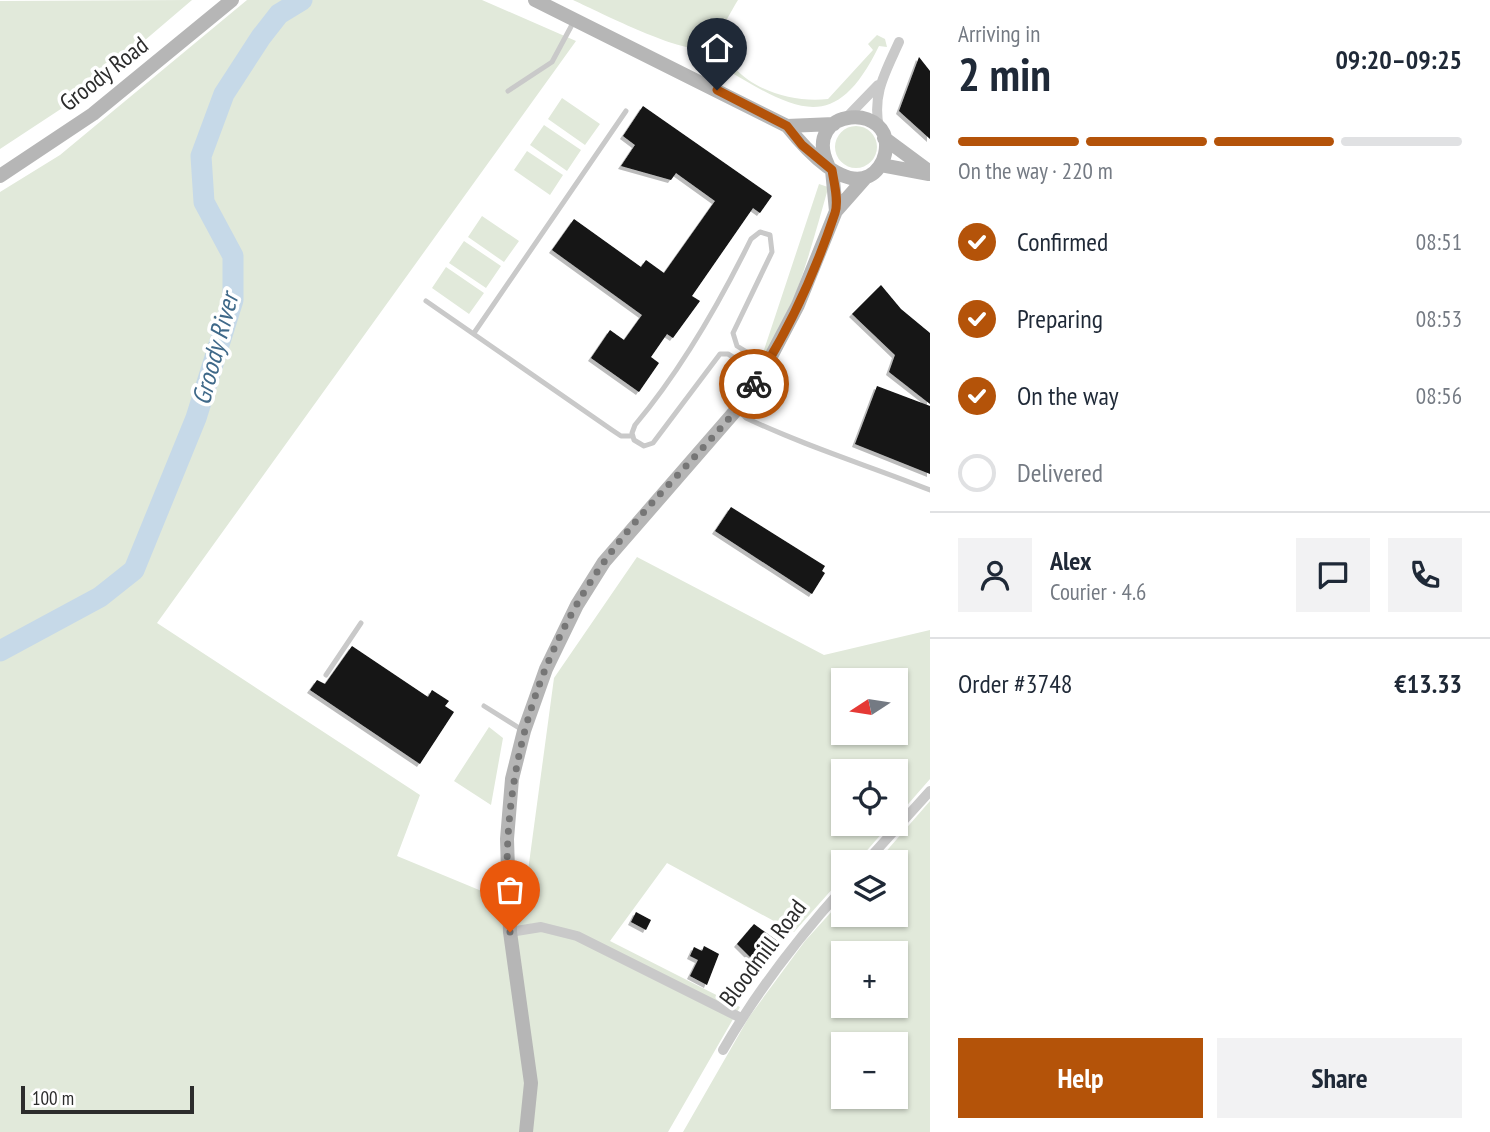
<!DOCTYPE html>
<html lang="en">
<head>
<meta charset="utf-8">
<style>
  :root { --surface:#fff; --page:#f2f2f3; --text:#1f2937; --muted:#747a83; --line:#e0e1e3; --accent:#b45309 }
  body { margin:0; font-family:"PT Sans Narrow",sans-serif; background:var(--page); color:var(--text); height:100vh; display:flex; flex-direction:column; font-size:26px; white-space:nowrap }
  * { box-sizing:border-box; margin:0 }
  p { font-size:23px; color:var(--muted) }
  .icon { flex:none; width:38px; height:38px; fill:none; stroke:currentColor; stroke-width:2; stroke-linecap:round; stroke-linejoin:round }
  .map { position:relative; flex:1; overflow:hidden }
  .drawer { display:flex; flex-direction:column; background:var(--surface); width:560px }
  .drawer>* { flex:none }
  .needle { width:46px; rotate:258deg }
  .buttons { position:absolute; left:831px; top:668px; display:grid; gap:14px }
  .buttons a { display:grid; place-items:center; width:77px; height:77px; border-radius:0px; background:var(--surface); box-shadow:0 2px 5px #0004; font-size:35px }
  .scale { position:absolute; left:21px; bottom:18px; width:173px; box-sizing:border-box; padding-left:7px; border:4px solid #2c2c2c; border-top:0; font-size:19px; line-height:24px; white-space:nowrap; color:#2c2c2c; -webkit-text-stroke:5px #fff; paint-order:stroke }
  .pin { position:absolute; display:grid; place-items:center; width:60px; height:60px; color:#fff; margin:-72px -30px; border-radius:50% 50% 50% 0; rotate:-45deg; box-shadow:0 0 7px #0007 }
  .pin .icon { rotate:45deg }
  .courier { position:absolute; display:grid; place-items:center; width:70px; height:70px; margin:-35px; border:5px solid #b45309; border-radius:50%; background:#fff; color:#222; box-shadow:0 2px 9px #0007 }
  .headline em { font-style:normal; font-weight:800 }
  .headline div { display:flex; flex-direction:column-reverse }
  .headline { display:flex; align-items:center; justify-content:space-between; height:119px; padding:0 28px }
  h1 { font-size:46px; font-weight:800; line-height:52px }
  .bar { display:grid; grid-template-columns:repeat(4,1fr); gap:10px 7px; align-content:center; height:84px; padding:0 28px }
  .bar i { height:9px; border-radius:5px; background:var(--line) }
  .bar .selected { background:var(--accent) }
  .bar p { grid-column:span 4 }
  .line { display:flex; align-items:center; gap:18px; padding:0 28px; border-top:2px solid var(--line) }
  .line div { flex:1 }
  .round { display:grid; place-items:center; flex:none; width:74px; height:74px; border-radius:0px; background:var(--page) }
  ol { padding:0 28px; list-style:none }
  li { display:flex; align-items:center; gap:21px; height:77px }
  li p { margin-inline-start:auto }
  li .icon { padding:7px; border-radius:50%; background:var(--accent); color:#fff; stroke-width:4 }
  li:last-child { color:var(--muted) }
  li i { width:38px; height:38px; border:4px solid var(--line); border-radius:50% }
  .action { display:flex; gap:14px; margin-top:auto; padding:14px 28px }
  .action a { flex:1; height:80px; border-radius:0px; background:var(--accent); color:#fff; font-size:28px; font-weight:800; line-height:80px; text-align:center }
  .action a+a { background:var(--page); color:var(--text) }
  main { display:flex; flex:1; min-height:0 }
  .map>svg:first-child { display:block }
</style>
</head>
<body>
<main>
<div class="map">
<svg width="930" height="1132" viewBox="0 0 930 1132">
  <defs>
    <filter id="shadow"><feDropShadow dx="-3" dy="3" stdDeviation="0" flood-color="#0004"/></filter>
  </defs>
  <rect width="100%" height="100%" fill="#fff"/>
  <path fill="#e1e9da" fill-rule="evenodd" d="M192 0 76 99 0 149V1Z
    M247 0H482L576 41 157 623 420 795 397 856 523 908 554 678 637 557 824 655 930 630V779L896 818V772H844V824H890L856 863H844L843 877 794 932 667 863 610 941 740 1007 668 1132H0V192L60 155ZM844 681H896V733H844Z
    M573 0H738C729 14 718 40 703 47 685 56 595 10 573 0Z
    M877 35 885 39 887 47 879 46C835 136 797 111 725 69L727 62 723 58 732 48 738 55 735 68C756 92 797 103 828 99L873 50 868 44Z
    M562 98 600 124 585 145 548 119Z
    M544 125 581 150 567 171 530 145Z
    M835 147a21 21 0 1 1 42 0a21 21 0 1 1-42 0Z
    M527 151 563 175 550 195 514 170Z
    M819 184 828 187 827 192C818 224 788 338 763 353Z
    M482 216 519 241 504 262 468 237Z
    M464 241 501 266 486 288 449 263Z
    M446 267 484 293 469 314 432 288Z
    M489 727 503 738 491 805 454 781Z
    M930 801V1132H683L749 1017 805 941 843 899 844 915H896V863H876ZM844 954H896V1006H844ZM844 1045H896V1097H844Z"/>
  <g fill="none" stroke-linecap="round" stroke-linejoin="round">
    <path stroke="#c6d9e8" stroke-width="21" d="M0 651 100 597 134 570 196 418 233 300V256L204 202 201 156 224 94 261 37 279 14 302 0"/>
  </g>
  <path fill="#131313" filter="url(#shadow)" d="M919 57 930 71V139L899 111Z
    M643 106 772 196 760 213 753 208 692 296 700 301 673 338 667 334 651 357 659 363 639 392 591 358 610 330 624 340 642 315 552 250 574 219 641 267 646 260 664 273 715 201 676 173 671 180 621 166 635 145 623 136Z
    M881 285 901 309 930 333V404L889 372 895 355 852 314Z
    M877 386 930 406V474L855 444Z
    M731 507 825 566 822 571 825 573 812 594 715 531Z
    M352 646 428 697 432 690 449 701 445 706 454 712 420 764 310 690 317 680 325 684Z
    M636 912 651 920 646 930 631 922Z
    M754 924 780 943 759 966 737 944Z
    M704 946 719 954 707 985 690 976 698 960 690 956 694 947 702 951Z"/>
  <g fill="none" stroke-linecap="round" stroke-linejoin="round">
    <path stroke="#c9c9c9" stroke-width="5" d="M508 91 552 62 574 21
      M426 301 612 430 621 436H632
      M474 333 626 111
      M761 374 728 354H720L653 443 644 446 634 440 632 433 635 425C682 369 719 304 751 239L760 232 770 235 772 252 733 333 737 346 766 364
      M739 411 746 418C807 447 867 465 930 490
      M326 675 361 623
      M484 706 524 731"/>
    <path stroke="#c9c9c9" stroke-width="10" d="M847 117 878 85
      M879 128C872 94 885 73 899 42
      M865 863 930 791
      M510 932 541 927 577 936 741 1018
      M723 1050C757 991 798 938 844 887"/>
    <path stroke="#b6b6b6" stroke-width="14" d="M535 0 787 126C803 146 841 190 869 176 877 172 883 163 885 154 897 101 800 106 828 165
      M787 126 834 124
      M884 138 930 172
      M881 165 929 174
      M832 170 836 211
      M0 176 93 114 232 0
      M526 1132 531 1083 510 932 507 839 512 779 524 731 546 669 577 605 604 562 737 409 767 364 798 305 836 211 866 177"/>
  </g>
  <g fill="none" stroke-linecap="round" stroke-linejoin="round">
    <path stroke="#767676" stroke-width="7" stroke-dasharray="0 12.6" d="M510 932C497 799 526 672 604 562 643 507 694 461 737 409L754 384"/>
    <path stroke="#b45309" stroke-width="9" d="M717 90 787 126 802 145 832 170C834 183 839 201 835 213 815 273 788 332 754 384"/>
  </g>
  <g text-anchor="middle" stroke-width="7" stroke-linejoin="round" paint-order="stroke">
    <g font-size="24" fill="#2c2c2c" stroke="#fff">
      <text transform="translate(104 74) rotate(-38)" y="8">Groody Road</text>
      <text transform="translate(763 953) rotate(-53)" y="8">Bloodmill Road</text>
    </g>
    <g font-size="26" font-style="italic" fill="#3f6989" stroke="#fff">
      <text transform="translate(215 349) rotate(-75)" y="9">Groody River</text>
    </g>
  </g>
</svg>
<div class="buttons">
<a><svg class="needle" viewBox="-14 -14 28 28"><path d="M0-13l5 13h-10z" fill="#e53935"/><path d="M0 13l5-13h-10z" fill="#747a83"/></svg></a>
<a><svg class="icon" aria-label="locate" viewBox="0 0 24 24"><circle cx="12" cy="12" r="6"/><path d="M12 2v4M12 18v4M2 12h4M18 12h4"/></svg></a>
<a><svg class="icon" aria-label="layers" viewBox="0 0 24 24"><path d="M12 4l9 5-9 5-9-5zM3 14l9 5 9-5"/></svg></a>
<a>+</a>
<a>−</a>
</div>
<div class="scale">100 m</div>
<div class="pin" style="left:510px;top:932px;background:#ea580c"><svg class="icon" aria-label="bag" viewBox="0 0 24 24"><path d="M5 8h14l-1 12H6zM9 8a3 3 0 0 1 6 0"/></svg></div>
<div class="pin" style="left:717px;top:90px;background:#1f2937"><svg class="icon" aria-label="home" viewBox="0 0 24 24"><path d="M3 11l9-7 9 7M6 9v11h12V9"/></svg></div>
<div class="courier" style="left:754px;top:384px"><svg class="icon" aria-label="bike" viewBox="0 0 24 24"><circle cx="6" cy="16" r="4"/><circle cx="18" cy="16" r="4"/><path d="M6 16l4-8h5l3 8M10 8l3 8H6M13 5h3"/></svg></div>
</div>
<section class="drawer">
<div class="headline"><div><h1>2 min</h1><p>Arriving in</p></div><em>09:20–09:25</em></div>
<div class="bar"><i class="selected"></i><i class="selected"></i><i class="selected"></i><i></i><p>On the way · 220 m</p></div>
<ol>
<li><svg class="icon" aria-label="check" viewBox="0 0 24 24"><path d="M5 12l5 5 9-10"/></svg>Confirmed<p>08:51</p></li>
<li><svg class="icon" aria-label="check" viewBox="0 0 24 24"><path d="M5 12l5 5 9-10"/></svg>Preparing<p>08:53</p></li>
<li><svg class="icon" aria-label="check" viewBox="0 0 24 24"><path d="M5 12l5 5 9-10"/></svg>On the way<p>08:56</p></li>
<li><i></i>Delivered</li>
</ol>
<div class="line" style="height:126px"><a class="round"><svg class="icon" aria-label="person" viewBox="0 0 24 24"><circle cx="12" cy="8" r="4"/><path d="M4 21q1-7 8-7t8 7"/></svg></a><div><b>Alex</b><p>Courier · 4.6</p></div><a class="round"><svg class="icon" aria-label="chat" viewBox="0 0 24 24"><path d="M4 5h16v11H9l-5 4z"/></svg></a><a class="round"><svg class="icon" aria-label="phone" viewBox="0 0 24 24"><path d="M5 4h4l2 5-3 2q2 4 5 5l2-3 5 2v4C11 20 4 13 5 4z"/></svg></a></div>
<div class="line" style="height:91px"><div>Order #3748</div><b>€13.33</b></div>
<div class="action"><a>Help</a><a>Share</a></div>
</section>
</main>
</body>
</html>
